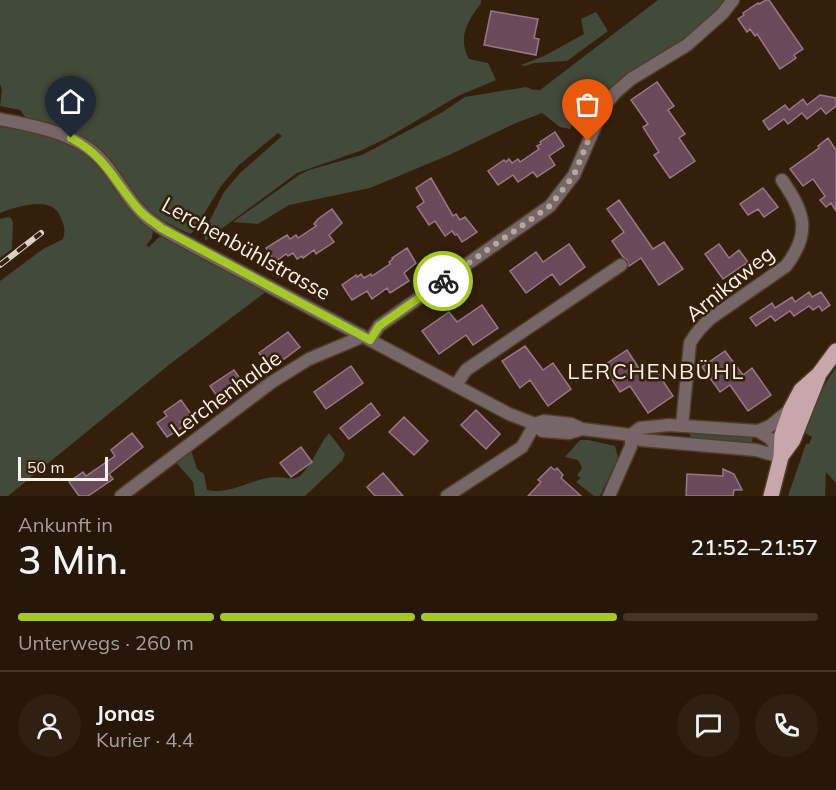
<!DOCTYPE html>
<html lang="de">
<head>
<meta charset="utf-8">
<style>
  :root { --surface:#271708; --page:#2f2012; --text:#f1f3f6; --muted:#a49f9c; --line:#433629; --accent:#a4c824 }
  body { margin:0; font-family:Mulish,sans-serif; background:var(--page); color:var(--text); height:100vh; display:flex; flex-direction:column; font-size:22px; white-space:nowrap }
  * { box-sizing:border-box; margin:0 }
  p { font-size:20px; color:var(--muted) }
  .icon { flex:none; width:33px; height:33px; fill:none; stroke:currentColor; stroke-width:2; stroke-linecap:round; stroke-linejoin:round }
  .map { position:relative; height:496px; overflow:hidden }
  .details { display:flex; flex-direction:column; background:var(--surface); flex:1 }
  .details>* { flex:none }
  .scale { position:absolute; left:18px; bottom:15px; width:90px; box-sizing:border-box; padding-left:6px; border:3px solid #fef2e8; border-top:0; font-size:16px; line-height:21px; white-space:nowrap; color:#fef2e8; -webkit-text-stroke:4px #341f0a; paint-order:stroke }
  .pin { position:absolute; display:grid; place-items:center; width:51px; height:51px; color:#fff; margin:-62px -26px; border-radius:50% 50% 50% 0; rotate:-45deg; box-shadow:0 0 6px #0007 }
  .pin .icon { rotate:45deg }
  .courier { position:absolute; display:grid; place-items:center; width:60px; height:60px; margin:-30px; border:4px solid #a4c824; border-radius:50%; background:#fff; color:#222; box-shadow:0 2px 8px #0007 }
  .summary em { font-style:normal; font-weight:600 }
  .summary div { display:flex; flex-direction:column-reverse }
  .summary { display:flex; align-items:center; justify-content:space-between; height:102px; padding:0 18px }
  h1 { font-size:39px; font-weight:600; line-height:45px }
  .bar { display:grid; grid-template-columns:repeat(4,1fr); gap:9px 6px; align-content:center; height:72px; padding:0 18px }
  .bar i { height:8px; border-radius:4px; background:var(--line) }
  .bar .on { background:var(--accent) }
  .bar p { grid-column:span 4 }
  .line { display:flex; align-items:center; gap:15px; padding:0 18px; border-top:2px solid var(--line) }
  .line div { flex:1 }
  .round { display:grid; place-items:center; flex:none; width:63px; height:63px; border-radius:32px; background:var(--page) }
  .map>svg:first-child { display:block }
</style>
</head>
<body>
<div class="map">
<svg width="836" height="496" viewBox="0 0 836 496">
  <rect width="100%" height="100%" fill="#341f0a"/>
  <path fill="#424a3a" d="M0 0H481V3C468 21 457 37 469 59L488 63 496 80 458 96 387 138 360 151 297 173 205 241 204 232 224 192 240 173 282 136 278 133 239 165 221 186 193 232 190 234C173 226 156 218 143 205 131 193 124 177 114 164 93 135 58 125 26 118L20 110 0 106 2 90 0 84Z
    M658 0H725C715 10 706 22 695 30 653 65 613 68 587 123L575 117 570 129 560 127 542 113 516 123 449 155 370 188 289 205 258 224 233 222 299 175 309 170 362 155 441 113 465 97 526 87 534 90H540Z
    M596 12 608 31 567 61 534 63 525 66 521 65 544 56 584 34 581 19Z
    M0 126C38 134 79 140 105 173 122 195 130 213 153 230L152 238 146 245 149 247 159 237H167L267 291 170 364 8 496H0V281L43 249 63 239C66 229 64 225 60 216 51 195 16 207 0 213Z
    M8 217 11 218 13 223 12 249 0 258V219Z
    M836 368V483L826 472 825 496H788L806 444H809L812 437 805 433C813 409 821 387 836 368Z
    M689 431 753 436 752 443C732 442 711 443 691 439Z
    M329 433 345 454 342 461 305 496H195L193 482 175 461 191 450 197 469 204 474 207 490C230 495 252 479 274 477 284 476 293 482 301 475 314 462 318 446 329 433Z
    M580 440H588L615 446 618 458 600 496H594L576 482 581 478 577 475 582 468 578 460 565 457Z"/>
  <path fill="#684a5a" stroke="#987888" stroke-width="1.5" d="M766 0H769L803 49 794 55 796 58 780 69 757 34 755 36 750 29 747 32 738 19 744 15 743 13 758 3 759 4Z
    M491 11 538 19 534 38 539 39 536 55 484 45Z
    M657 82 674 106 668 110 685 134 679 138 695 161 670 178 654 155 659 152 643 127 648 124 631 100Z
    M820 95 836 98V106L826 114 821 108 807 119 802 113 788 124 784 119 769 130 763 121 785 105 789 110 803 99 807 105Z
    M555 132 564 146 549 156 555 165 537 177 533 172 518 182 513 175 498 185 488 171 504 160 506 162 509 159 512 163 518 159 520 162 539 149 537 146 541 144 540 142Z
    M828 138 836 150V211L831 203 826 207 820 200 825 196 813 179 803 186 790 169 819 148 818 146Z
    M431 178 453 216 456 214 460 220 465 217 477 232 462 242 457 234 455 235 452 231 445 236 435 221 429 225 417 207 424 202 416 188Z
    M763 188 778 207 764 217 758 209 748 215 740 204Z
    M619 200 653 249 664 242 683 269 659 285 641 258 629 266 627 260 623 257 612 241 624 232 607 209Z
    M332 209 342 223 329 235 334 242 316 254 314 250 303 258 302 256 297 259 293 253 288 256 286 254 275 262 266 248 287 235 290 239 296 235 298 238 316 226 314 224 318 219Z
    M569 244 585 267 560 285 552 274 526 293 510 271 536 252 543 262Z
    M719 244 729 258 739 250 748 262 723 279 705 254Z
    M407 248 416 263 404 273 409 281 390 293 387 288 372 299 367 291 352 300 342 285 356 275 357 277 361 274 364 278 371 274 372 276 390 264 389 262 393 259 392 258Z
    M809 292 812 297 821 292 830 305 822 311 819 306 813 310 809 306 794 316 790 311 775 321 771 316 756 326 750 318 772 303 775 308 792 297 795 302Z
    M482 305 498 328 473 345 466 335 439 354 422 331 449 312 457 322Z
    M288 332 300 347 271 369 259 353Z
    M525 346 543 370 553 363 571 389 548 406 530 380 520 388 502 361Z
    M627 350 644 376 655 369 673 396 648 413 630 386 620 392 603 366Z
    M725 351 743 375 752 368 771 395 748 411 730 385 720 392 702 367Z
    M351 366 363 383 326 409 314 392Z
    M234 370 243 383 219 399 210 386Z
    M181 400 191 414 180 422 184 426 167 437 157 423 167 416 164 412Z
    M371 403 380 415 349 439 340 428Z
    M476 410 500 434 486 449 461 425Z
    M404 417 428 441 414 455 389 432Z
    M132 433 143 447 109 474 113 479 88 496H79L69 482 83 472 86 476 115 456 111 450Z
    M301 447 312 462 291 477 280 463Z
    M551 467 555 470 557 468 563 475 561 478 581 496H528L541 482 538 480Z
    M723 469 734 474 742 490H734L733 496H686L687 474 723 476Z
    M383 473 403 496H375L367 487Z"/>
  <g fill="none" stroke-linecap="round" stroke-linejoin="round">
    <g stroke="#503d29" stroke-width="15">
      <path id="minor" d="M0 119C28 125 59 130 83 145 109 160 120 190 140 211 154 226 175 236 193 246L509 414 535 424 542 431 569 433 582 429
        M370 340 379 326 550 206 574 175 604 106 615 93 631 79 687 45 722 14 733 0
        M456 385 466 370 621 265
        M535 424 544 421 571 424 582 429 631 435 641 440 756 450 781 457
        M682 426 690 343C696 332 702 326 711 318L786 266C812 232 804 212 782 180
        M758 431 770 426 791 409
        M631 435 640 428 669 425 758 431 771 439 781 457
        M121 496 272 382 309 359 359 338 361 335
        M447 496 522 447 535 424
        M609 496 631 446V435"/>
    </g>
    <g stroke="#503d29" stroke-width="18">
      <path id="primary" d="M782 455 793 440 818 377
        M771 496 781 457 782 435 791 409 801 390 819 374 836 351"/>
    </g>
    <use href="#minor" stroke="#766668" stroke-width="12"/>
    <use href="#primary" stroke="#c8a7ac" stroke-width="15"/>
    <g stroke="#ddd0c4" stroke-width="6">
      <path id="rail" d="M0 265 41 233"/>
    </g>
    <use href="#rail" stroke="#341f0a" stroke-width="4" stroke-dasharray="11" stroke-linecap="butt"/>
  </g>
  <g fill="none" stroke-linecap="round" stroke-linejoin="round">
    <path stroke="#b7a89a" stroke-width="6" stroke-dasharray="0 10.8" d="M443 281 550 206 574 175 588 141"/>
    <path stroke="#a4c824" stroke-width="8" d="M71 138C107 157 114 182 139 210 145 217 154 222 161 228L370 340 379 326 443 281"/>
  </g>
  <g text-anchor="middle" stroke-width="5" stroke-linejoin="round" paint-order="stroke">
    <g font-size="21" fill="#fef2e8" stroke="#341f0a">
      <text transform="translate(246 249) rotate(29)" y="7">Lerchenbühlstrasse</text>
      <text transform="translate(730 284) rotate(-39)" y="7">Arnikaweg</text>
      <text transform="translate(226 394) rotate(-36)" y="7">Lerchenhalde</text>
    </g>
    <g font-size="22" letter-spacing="1.5" fill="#fef2e8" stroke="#341f0a">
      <text x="656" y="379">LERCHENBÜHL</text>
    </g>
  </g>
</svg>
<div class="scale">50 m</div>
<div class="pin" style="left:588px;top:141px;background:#ea580c"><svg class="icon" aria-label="bag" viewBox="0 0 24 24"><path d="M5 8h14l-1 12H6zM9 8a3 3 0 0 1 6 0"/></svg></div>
<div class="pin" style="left:71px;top:138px;background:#1f2937"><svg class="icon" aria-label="home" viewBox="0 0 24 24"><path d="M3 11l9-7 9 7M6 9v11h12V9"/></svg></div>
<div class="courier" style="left:443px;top:281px"><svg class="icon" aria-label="bike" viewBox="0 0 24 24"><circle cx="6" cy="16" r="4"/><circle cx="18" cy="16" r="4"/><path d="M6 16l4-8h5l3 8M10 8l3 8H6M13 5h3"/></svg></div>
</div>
<section class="details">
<div class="summary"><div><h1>3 Min.</h1><p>Ankunft in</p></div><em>21:52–21:57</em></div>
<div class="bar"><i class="on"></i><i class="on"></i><i class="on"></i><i></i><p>Unterwegs · 260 m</p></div>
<div class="line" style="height:108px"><a class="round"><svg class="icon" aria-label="person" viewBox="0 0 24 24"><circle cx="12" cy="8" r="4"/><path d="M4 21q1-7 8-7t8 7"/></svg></a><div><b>Jonas</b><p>Kurier · 4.4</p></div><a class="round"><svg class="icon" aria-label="chat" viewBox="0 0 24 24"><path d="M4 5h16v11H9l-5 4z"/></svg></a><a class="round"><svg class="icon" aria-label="phone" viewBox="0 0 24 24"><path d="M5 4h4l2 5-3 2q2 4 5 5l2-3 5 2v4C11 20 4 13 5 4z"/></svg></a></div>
</section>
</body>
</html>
